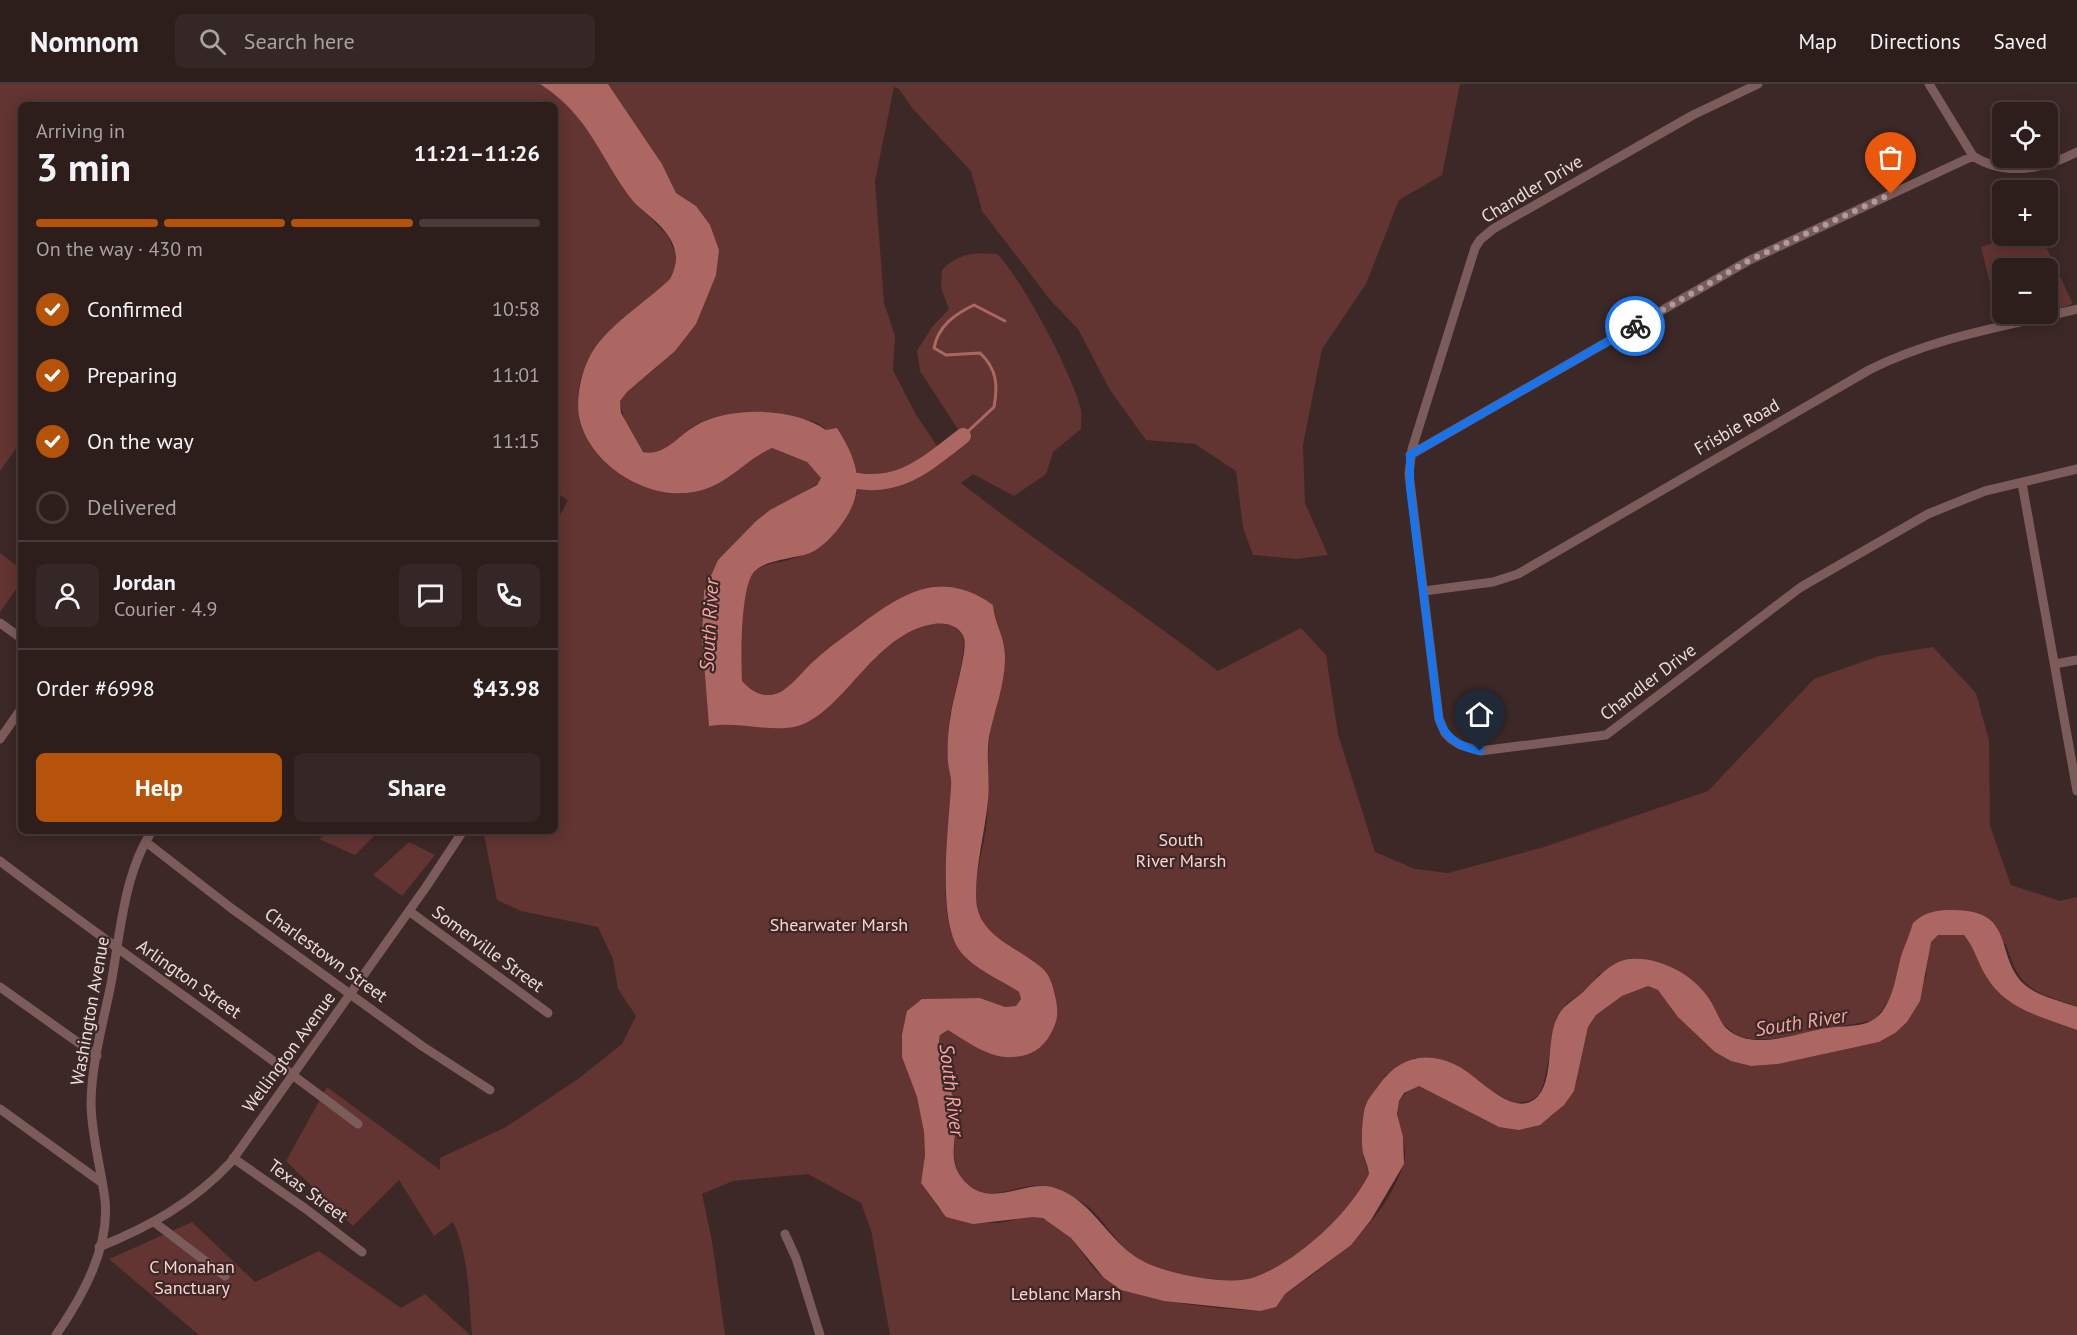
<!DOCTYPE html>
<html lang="en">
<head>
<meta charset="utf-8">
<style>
  :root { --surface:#2d1e1c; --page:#352725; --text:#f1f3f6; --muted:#a7a2a3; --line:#483c3b; --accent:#b45309 }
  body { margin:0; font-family:"PT Sans",sans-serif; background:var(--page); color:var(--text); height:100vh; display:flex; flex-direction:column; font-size:22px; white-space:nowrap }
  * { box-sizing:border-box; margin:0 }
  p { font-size:20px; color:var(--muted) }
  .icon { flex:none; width:33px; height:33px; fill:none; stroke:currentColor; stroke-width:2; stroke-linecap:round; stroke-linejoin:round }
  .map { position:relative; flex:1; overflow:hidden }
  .sheet { position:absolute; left:18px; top:18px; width:540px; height:732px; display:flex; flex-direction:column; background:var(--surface); border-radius:9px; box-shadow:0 3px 15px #0003,0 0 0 2px var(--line) }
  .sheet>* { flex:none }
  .fabs { position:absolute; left:1992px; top:18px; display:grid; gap:12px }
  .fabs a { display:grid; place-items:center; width:66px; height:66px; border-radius:9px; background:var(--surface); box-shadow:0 3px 15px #0003,0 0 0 2px var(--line); font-size:30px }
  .pin { position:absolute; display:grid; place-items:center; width:51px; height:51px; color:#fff; margin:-62px -26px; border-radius:50% 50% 50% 0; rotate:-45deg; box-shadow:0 0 6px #0007 }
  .pin .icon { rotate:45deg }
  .courier { position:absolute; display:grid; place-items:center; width:60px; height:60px; margin:-30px; border:4px solid #1a73e8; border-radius:50%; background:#fff; color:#222; box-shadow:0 2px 8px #0007 }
  .head em { font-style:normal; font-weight:700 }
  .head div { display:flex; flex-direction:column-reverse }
  .head { display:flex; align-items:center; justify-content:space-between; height:102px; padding:0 18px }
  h1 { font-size:39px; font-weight:700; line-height:45px }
  .bar { display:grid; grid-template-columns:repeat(4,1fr); gap:9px 6px; align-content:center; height:72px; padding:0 18px }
  .bar i { height:8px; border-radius:4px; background:var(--line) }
  .bar .current { background:var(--accent) }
  .bar p { grid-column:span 4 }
  .line { display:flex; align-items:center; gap:15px; padding:0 18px; border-top:2px solid var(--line) }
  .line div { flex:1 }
  .round { display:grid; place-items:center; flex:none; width:63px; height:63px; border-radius:9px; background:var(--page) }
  ol { padding:0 18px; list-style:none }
  li { display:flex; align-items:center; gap:18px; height:66px }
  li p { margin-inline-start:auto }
  li .icon { padding:6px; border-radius:50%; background:var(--accent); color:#fff; stroke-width:4 }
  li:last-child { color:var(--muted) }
  li i { width:33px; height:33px; border:3px solid var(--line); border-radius:50% }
  .cta { display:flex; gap:12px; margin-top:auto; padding:12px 18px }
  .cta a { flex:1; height:69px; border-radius:9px; background:var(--accent); color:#fff; font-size:24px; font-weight:700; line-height:69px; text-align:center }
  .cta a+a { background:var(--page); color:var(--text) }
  header { display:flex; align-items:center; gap:36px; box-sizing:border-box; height:84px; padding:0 30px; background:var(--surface); border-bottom:2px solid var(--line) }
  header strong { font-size:28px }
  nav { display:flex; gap:33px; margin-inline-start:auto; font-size:21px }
  .search { width:420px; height:54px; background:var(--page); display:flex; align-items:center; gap:15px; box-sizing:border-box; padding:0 21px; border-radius:9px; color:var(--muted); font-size:22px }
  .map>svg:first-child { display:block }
</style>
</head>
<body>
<header>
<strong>Nomnom</strong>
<div class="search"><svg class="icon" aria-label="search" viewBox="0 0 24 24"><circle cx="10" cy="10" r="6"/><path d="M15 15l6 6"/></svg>Search here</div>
<nav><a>Map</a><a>Directions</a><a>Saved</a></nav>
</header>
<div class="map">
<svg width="2077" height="1251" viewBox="0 0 2077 1251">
  <rect width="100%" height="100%" fill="#3c2826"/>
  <path fill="#623432" d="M0 0H540L568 21 582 36 634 117 668 152 675 168 676 183 670 195C645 219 603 244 589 274 562 328 587 372 637 397 655 406 673 412 694 408 728 402 743 377 772 364L807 378 821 394 817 400 755 438 718 476 704 507 702 553 709 641 728 638 795 642C812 630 831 618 846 604 873 579 894 548 932 540 944 538 958 541 963 553 968 563 952 617 950 633 948 648 948 663 948 678 949 686 952 693 951 701 950 742 934 833 960 866 975 886 1000 895 1019 908L1021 915 1016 922 1005 923 980 914 922 915 902 973 917 1013 924 1048 925 1071 921 1099 939 1125C955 1130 975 1138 992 1139 1009 1140 1025 1129 1042 1134 1072 1143 1082 1176 1104 1194 1134 1218 1221 1225 1260 1227 1316 1189 1379 1150 1403 1082 1414 1051 1375 1019 1419 1002L1499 1043 1552 1032 1574 1007 1588 943 1596 931 1622 912 1648 902 1658 906 1731 977 1751 982 1778 980 1879 958 1895 949 1926 893 1927 871 1931 858 1937 851H1964L1974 863 1979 879 2067 942 2077 946V1251H890L871 1146 861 1119 808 1090 733 1097 702 1110 712 1157 725 1251H472C469 1215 469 1171 453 1138L434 1152 399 1096 353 1142 286 1077 327 1003 440 1086V1074L506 1043 578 995 622 960 636 932 618 905 613 875 598 843 521 827 497 816 484 751 555 747V441L568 416 555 408V21H21V357L0 387Z
    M608 0H1460L1442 91 1399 116 1366 200 1322 265 1303 361 1305 419 1328 471 1296 475 1253 471 1243 444 1236 387 1195 360 1146 356 1110 306 1078 245 1051 217 982 127 971 87 913 25 899 5 894 3 875 97 884 219 895 252 893 286 915 329 941 368 963 353 920 287 917 267 932 243 949 225 941 204 942 186C960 168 973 169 997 170 1022 194 1073 291 1081 326 1082 332 1081 339 1081 345L1053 368 1046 390 1014 412 973 390 961 399C1045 465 1134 522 1218 587L1301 544 1326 571 1338 650 1375 768 1415 785 1448 789 1544 763 1708 707 1814 595 1879 572 1933 563 1976 609 1989 657 1990 742 2011 801 2060 817 2077 813V923C2033 906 2020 908 2006 860L1913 839 1891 913 1875 936 1772 955H1750L1736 951 1651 878 1632 875 1622 877 1598 891 1586 907 1567 919 1557 933 1544 998 1539 1011 1530 1017 1516 1019 1508 1016 1483 1002 1459 982 1414 974 1386 991 1378 1004 1363 1070 1369 1090C1348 1130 1296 1180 1252 1194 1227 1202 1164 1189 1141 1176 1117 1163 1102 1131 1083 1119 1073 1113 1061 1109 1050 1104 1023 1092 988 1129 961 1093 947 1073 959 1047 956 1026 953 1003 934 975 940 951L948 946 989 970 1043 885C1020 870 985 854 977 825 972 806 983 764 986 744 990 715 986 687 989 658 991 631 1003 604 1005 578 1006 553 996 543 993 521 941 483 903 509 860 542 845 552 829 563 815 575 805 585 791 604 778 609 763 615 751 607 741 597 741 574 739 504 754 488 761 481 774 479 784 477 825 466 842 447 857 408 847 389 839 363 826 346 817 335 801 335 788 333 757 328 726 327 697 340 682 348 668 369 651 370 635 370 621 330 620 317L627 308 656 284 696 240 702 221 696 122 676 109 662 80Z
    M2014 152H2041L2073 220 2048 228V184H2002V230H2044L2001 244 1981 163Z
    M0 469 21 485V498L0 528Z
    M329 747H379L355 771 319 755Z
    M409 758 435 771 402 812 373 791Z
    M192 1138 255 1198 319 1167 401 1224 425 1210 470 1251H199L109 1175Z"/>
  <path fill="#ad6763" d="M540 0H608L662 80 676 109 696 122 710 141 719 166 716 191 696 240 675 267 627 308 620 317 621 329 643 368C664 373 679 351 695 342 729 322 794 323 826 346L837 344C860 380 867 409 838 445 831 454 821 464 810 469 794 475 766 475 754 488 740 504 741 575 742 597 751 607 763 615 778 609 791 604 805 584 816 575 829 563 845 552 860 541 903 509 941 484 993 521 995 542 1006 553 1005 577 1004 603 994 628 989 653 986 674 990 695 988 716 985 748 976 779 976 811 975 852 1017 862 1042 884 1050 891 1053 902 1055 912 1059 929 1058 937 1050 951 1042 965 1030 972 1014 973 989 975 968 958 948 946L940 951C934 975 953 1003 956 1026 959 1047 946 1073 961 1093 988 1129 1024 1094 1055 1104 1093 1116 1107 1157 1141 1176 1163 1189 1227 1202 1252 1194 1295 1180 1349 1130 1369 1090 1368 1082 1365 1076 1363 1069 1361 1057 1362 1040 1364 1028 1366 1016 1372 1011 1379 1001 1399 973 1426 966 1458 982 1477 991 1516 1039 1539 1011 1554 992 1546 953 1558 932 1565 918 1578 915 1587 904 1599 892 1613 876 1631 875 1661 873 1696 892 1711 918 1719 931 1720 942 1734 950 1760 965 1800 948 1827 944 1839 942 1852 943 1863 940 1871 938 1877 934 1882 928 1895 910 1896 889 1902 869 1906 859 1910 849 1913 839 1925 828 1936 826 1951 826 2018 825 1993 872 2025 901 2038 912 2061 917 2077 923V946C2043 933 2006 926 1986 892 1977 878 1975 864 1964 851H1938L1931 858 1920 917 1907 938 1895 949 1879 958 1778 980 1751 982 1731 977 1715 968 1678 933 1658 906 1648 902 1622 912 1596 931 1588 943 1574 1007 1564 1021 1540 1041 1519 1046 1499 1043 1419 1002 1404 1009 1399 1017 1397 1030 1403 1053 1404 1080 1371 1136 1351 1161 1285 1210 1276 1223 1260 1227 1164 1217 1121 1206 1104 1194 1071 1154 1043 1134 1032 1133 973 1140 946 1133 921 1099 925 1071 924 1048 917 1013 902 973V951L907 927 922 915 980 914 1005 923 1016 922 1021 915 1019 908C1000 895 975 886 960 867 936 835 949 741 951 702 952 694 949 687 948 679 947 663 948 646 951 630 953 614 968 566 964 554 960 542 946 538 934 540 873 549 843 632 794 643 767 648 737 637 709 642L702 553 704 507 718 476 755 438 770 426 817 401 821 394 807 378 772 364C743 377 728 402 694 408 647 417 588 380 579 332 576 315 581 289 589 274 603 244 645 219 670 195 678 181 678 167 669 153 660 138 644 129 633 117 598 72 592 34 540 0Z"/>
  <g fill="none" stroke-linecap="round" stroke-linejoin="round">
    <path stroke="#ad6763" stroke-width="3" d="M963 352 994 323C998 301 997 285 980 269L946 271 934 264C938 242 955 230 974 221L1005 237"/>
    <path stroke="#ad6763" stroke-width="16" d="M841 393C894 410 923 383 963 352"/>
    <path stroke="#7b5c5a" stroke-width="9" d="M1758 0 1693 31 1493 145 1480 156 1475 164 1412 365 1409 390 1439 635 1445 649 1451 655 1460 661 1480 667 1606 651 1801 503 1928 430 1985 407 2077 385
      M1929 0 1973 72C2005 93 2045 85 2077 68
      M1410 371 1748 177 1973 72
      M2022 399 2077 707
      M1424 507 1493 498 1518 490 1869 286C1934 253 2007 242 2077 225
      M0 539 21 554
      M2055 580 2077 576
      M0 655 21 625
      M146 758 231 824 422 962 490 1006
      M0 777C118 867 240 950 358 1040
      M409 827 548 929
      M0 903 97 972
      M0 1025 101 1098
      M233 1074 306 1125 362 1168
      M154 1138 225 1192
      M785 1150 796 1174 820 1251
      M99 1163C149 1143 194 1118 231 1078L426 803 463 747
      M56 1251C82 1213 110 1164 105 1116 101 1084 92 1054 91 1021 91 981 103 939 111 900 120 851 124 789 152 747"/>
  </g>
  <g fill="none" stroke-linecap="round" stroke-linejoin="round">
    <path stroke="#ac9c9b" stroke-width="6" stroke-dasharray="0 10.8" d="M1635 242 1748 177 1891 110"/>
    <path stroke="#1a73e8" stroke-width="8" d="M1480 667C1461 663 1445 655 1439 635L1410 403V371L1635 242"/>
  </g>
  <g text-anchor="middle" stroke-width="4.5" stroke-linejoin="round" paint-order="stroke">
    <g font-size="18" fill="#e9dbda" stroke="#3c2826">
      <text transform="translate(1532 105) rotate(-31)" y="6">Chandler Drive</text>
      <text transform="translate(1737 343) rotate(-30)" y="6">Frisbie Road</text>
      <text transform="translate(1648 598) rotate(-37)" y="6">Chandler Drive</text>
      <text transform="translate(488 865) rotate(36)" y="6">Somerville Street</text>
      <text transform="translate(326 871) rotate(36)" y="6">Charlestown Street</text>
      <text transform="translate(189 895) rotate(35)" y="6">Arlington Street</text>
      <text transform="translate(90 927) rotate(-80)" y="6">Washington Avenue</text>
      <text transform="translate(289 968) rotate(-54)" y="6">Wellington Avenue</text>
      <text transform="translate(308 1107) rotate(36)" y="6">Texas Street</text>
    </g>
    <g font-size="18" fill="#fdd2cf" stroke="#3c2826">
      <text x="1181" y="762">South<tspan x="1181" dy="21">River Marsh</tspan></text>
      <text x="839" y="847">Shearwater Marsh</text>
      <text x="192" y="1189">C Monahan<tspan x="192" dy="21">Sanctuary</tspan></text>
      <text x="1066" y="1216">Leblanc Marsh</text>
    </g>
    <g font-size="20" font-style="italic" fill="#f6a5a0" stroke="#3c2826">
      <text transform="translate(709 541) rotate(-87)" y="7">South River</text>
      <text transform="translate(1801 938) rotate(-9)" y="7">South River</text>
      <text transform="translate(952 1006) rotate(83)" y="7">South River</text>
    </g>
  </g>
</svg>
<div class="fabs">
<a><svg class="icon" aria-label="locate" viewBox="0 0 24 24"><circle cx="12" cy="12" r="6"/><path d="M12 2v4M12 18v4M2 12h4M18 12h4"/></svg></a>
<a>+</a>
<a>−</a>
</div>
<div class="pin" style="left:1891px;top:110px;background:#ea580c"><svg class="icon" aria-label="bag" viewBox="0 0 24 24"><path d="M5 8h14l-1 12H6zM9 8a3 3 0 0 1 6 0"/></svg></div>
<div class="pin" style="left:1480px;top:667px;background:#1f2937"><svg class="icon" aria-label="home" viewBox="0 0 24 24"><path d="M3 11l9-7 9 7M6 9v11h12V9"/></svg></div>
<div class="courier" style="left:1635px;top:242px"><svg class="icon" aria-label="bike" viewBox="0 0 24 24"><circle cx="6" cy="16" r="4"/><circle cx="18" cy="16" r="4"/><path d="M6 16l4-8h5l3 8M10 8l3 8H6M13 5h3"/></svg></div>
<section class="sheet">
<div class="head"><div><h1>3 min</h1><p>Arriving in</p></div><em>11:21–11:26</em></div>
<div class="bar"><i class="current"></i><i class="current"></i><i class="current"></i><i></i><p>On the way · 430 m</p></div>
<ol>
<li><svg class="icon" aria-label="check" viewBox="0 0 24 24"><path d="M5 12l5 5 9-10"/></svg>Confirmed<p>10:58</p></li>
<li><svg class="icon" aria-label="check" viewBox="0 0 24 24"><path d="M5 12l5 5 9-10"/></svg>Preparing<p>11:01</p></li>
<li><svg class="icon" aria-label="check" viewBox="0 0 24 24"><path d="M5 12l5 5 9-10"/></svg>On the way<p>11:15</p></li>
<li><i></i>Delivered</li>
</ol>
<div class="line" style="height:108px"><a class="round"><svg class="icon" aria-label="person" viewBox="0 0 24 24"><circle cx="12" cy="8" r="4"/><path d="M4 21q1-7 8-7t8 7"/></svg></a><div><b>Jordan</b><p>Courier · 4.9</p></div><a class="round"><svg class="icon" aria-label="chat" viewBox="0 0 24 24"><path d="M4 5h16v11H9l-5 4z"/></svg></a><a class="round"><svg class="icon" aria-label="phone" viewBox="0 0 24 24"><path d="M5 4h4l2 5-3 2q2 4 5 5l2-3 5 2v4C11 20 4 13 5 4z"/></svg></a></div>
<div class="line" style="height:78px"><div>Order #6998</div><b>$43.98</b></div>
<div class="cta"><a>Help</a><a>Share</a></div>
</section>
</div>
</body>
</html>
